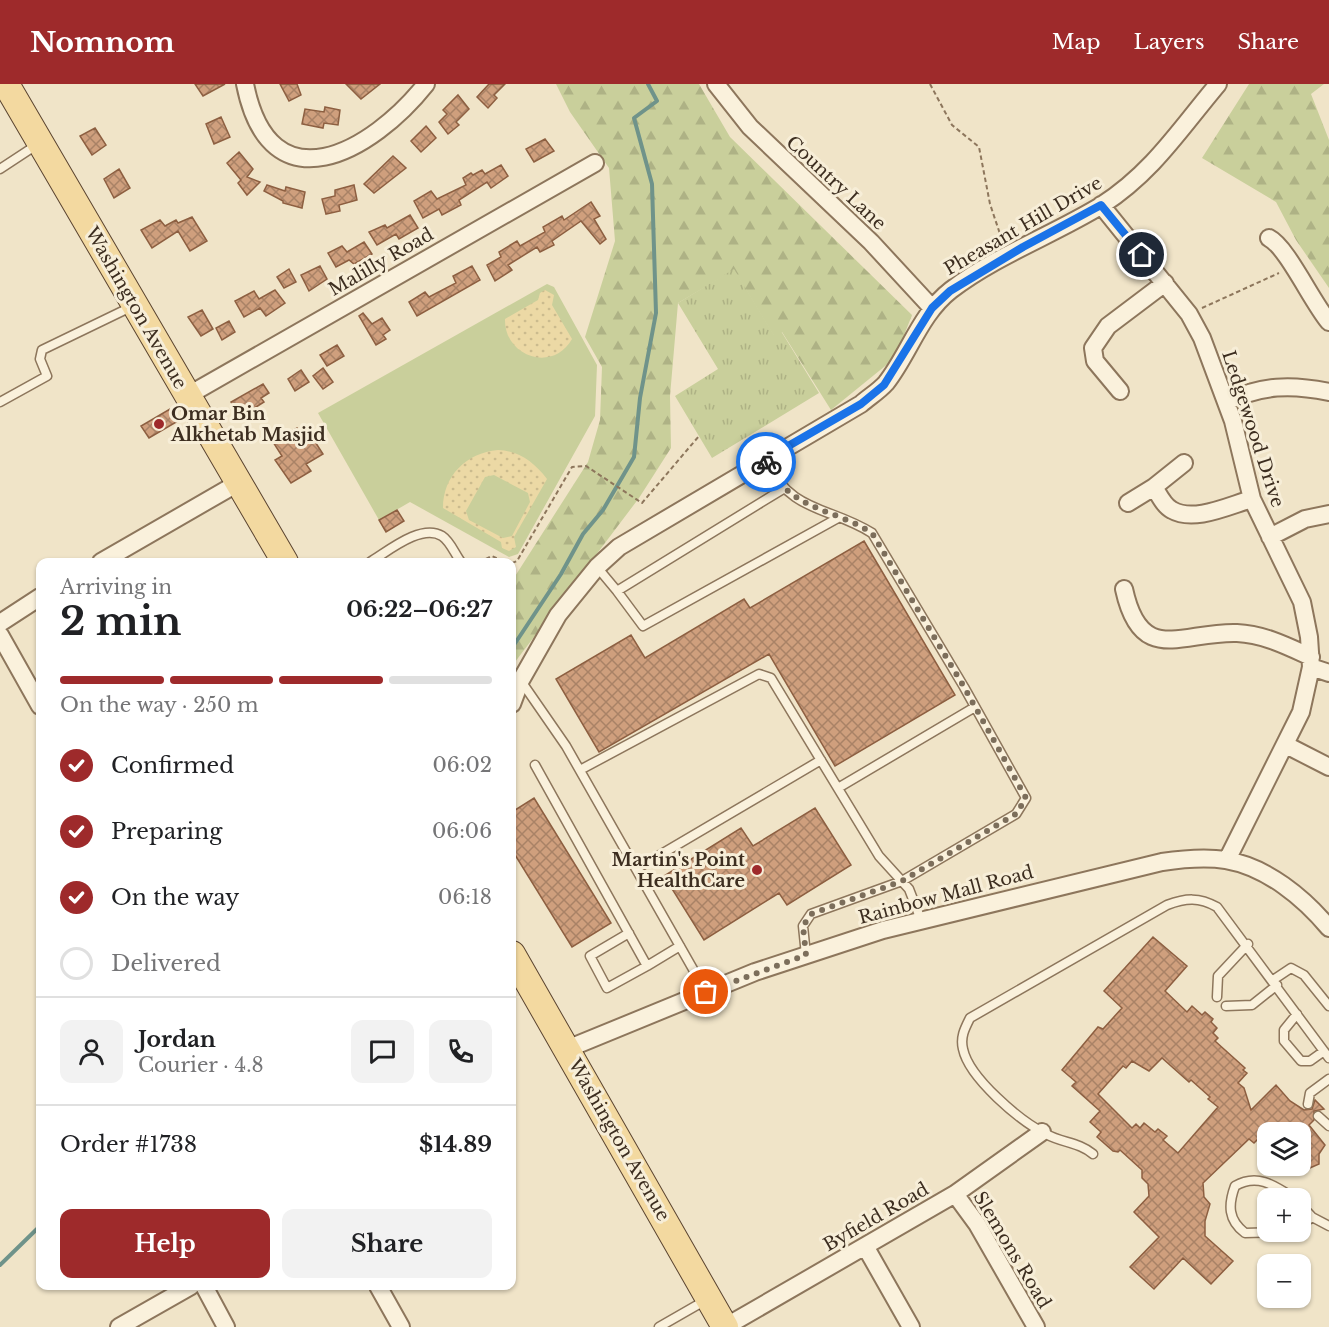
<!DOCTYPE html>
<html lang="en">
<head>
<meta charset="utf-8">
<style>
  :root { --surface:#fff; --page:#f2f2f2; --text:#202124; --muted:#757577; --line:#e0e0e0; --accent:#9e2a2b }
  body { margin:0; font-family:"Libre Baskerville",serif; background:var(--page); color:var(--text); height:100vh; display:flex; flex-direction:column; font-size:22px; white-space:nowrap }
  * { box-sizing:border-box; margin:0 }
  p { font-size:20px; color:var(--muted) }
  .icon { flex:none; width:33px; height:33px; fill:none; stroke:currentColor; stroke-width:2; stroke-linecap:round; stroke-linejoin:round }
  .map { position:relative; flex:1; overflow:hidden }
  .drawer { position:absolute; left:36px; top:474px; width:480px; height:732px; display:flex; flex-direction:column; background:var(--surface); border-radius:12px; box-shadow:0 2px 4px #0004 }
  .drawer>* { flex:none }
  .fabs { position:absolute; left:1257px; top:1038px; display:grid; gap:12px }
  .fabs a { display:grid; place-items:center; width:54px; height:54px; border-radius:12px; background:var(--surface); box-shadow:0 2px 4px #0004; font-size:30px }
  .pin { position:absolute; display:grid; place-items:center; width:51px; height:51px; color:#fff; margin:-26px; border:3px solid #fff; border-radius:50%; box-shadow:0 2px 6px #0007 }
  .courier { position:absolute; display:grid; place-items:center; width:60px; height:60px; margin:-30px; border:4px solid #1a73e8; border-radius:50%; background:#fff; color:#222; box-shadow:0 2px 8px #0007 }
  .head em { font-style:normal; font-weight:700 }
  .head div { display:flex; flex-direction:column-reverse }
  .head { display:flex; align-items:center; justify-content:space-between; height:102px; padding:0 24px }
  h1 { font-size:39px; font-weight:700; line-height:45px }
  .bar { display:grid; grid-template-columns:repeat(4,1fr); gap:9px 6px; align-content:center; height:72px; padding:0 24px }
  .bar i { height:8px; border-radius:4px; background:var(--line) }
  .bar .selected { background:var(--accent) }
  .bar p { grid-column:span 4 }
  .line { display:flex; align-items:center; gap:15px; padding:0 24px; border-top:2px solid var(--line) }
  .line div { flex:1 }
  .round { display:grid; place-items:center; flex:none; width:63px; height:63px; border-radius:12px; background:var(--page) }
  ol { padding:0 24px; list-style:none }
  li { display:flex; align-items:center; gap:18px; height:66px }
  li p { margin-inline-start:auto }
  li .icon { padding:6px; border-radius:50%; background:var(--accent); color:#fff; stroke-width:4 }
  li:last-child { color:var(--muted) }
  li i { width:33px; height:33px; border:3px solid var(--line); border-radius:50% }
  .cta { display:flex; gap:12px; margin-top:auto; padding:12px 24px }
  .cta a { flex:1; height:69px; border-radius:12px; background:var(--accent); color:#fff; font-size:24px; font-weight:700; line-height:69px; text-align:center }
  .cta a+a { background:var(--page); color:var(--text) }
  header { display:flex; align-items:center; gap:36px; box-sizing:border-box; height:84px; padding:0 30px; background:var(--accent); color:#fff }
  header strong { font-size:28px }
  nav { display:flex; gap:33px; margin-inline-start:auto; font-size:21px }
  .map>svg:first-child { display:block }
</style>
</head>
<body>
<header>
<strong>Nomnom</strong>
<nav><a>Map</a><a>Layers</a><a>Share</a></nav>
</header>
<div class="map">
<svg width="1329" height="1243" viewBox="0 0 1329 1243">
  <defs>
    <pattern id="forest-firs" width="22" height="20" patternUnits="userSpaceOnUse" patternTransform="scale(1.5)"><rect width="22" height="20" fill="#c9cf9b"/><path d="M5 1l3.5 6h-7zM16 11l3.5 6h-7z" fill="#aeb285"/></pattern>
    <pattern id="sand-dots" width="8" height="8" patternUnits="userSpaceOnUse" patternTransform="scale(1.5)"><rect width="8" height="8" fill="#ecd9a5"/><path d="M2 2h.1M6 6h.1" fill="none" stroke="#cbbb8e" stroke-width="1.8" stroke-linecap="round"/></pattern>
    <pattern id="park-tufts" width="24" height="20" patternUnits="userSpaceOnUse" patternTransform="scale(1.5)"><rect width="24" height="20" fill="#c9cf9b"/><path d="M3 7l-1-3M5 7V3M7 7l1-3M15 17l-1-3M17 17v-4M19 17l1-3" fill="none" stroke="#aeb285"/></pattern>
    <pattern id="building-cross-hatch" width="8" height="8" patternUnits="userSpaceOnUse" patternTransform="scale(1.5)"><rect width="8" height="8" fill="#cf9f7d"/><path d="M0 0l8 8M0 8l8-8" fill="none" stroke="#a98266"/></pattern>
  </defs>
  <rect width="100%" height="100%" fill="#f0e4c8"/>
  <path fill="#c9cf9b" d="M547 200 554 203 597 281 595 332 518 470 509 473 410 418 379 436 318 329Z"/>
  <path fill="url(#forest-firs)" d="M556 0H699L730 53 912 231 895 274 831 326 782 248 774 252 734 186 678 219 670 312 671 364 639 414 512 582V497L588 378 600 336 602 283 585 253 615 157 609 84 570 28Z
    M1249 0H1324L1311 10 1329 56V204L1296 156 1276 118 1202 74Z"/>
  <path fill="url(#sand-dots)" fill-rule="evenodd" d="M545 206 554 211 552 221 572 255C553 289 504 273 505 235L538 216 540 209Z
    M498 366C519 367 534 378 547 395L514 453 516 463 509 467 502 464 501 458 443 424C443 392 466 369 498 366ZM494 391 528 409 530 418 512 452 503 454 469 436 466 427 485 393Z"/>
  <path fill="url(#park-tufts)" d="M734 185 774 251 781 247 819 309 712 374 675 312 718 285 678 219Z"/>
  <g fill="none" stroke-linecap="round" stroke-linejoin="round">
    <path stroke="#6f938a" stroke-width="4" d="M512 564 561 490 583 450 603 426 634 373 640 314 656 229 652 100 634 34 657 17 648 0
      M0 1181 40 1142"/>
  </g>
  <path fill="url(#building-cross-hatch)" stroke="#8d5f41" stroke-width="1.5" fill-rule="evenodd" d="M195 0H225L203 12Z
    M280 0H297L301 11 289 17Z
    M346 0H380L361 15Z
    M489 0H505L494 11 497 14 488 24 477 13Z
    M458 11 469 25 456 38 459 41 448 50 439 38 447 30 443 26Z
    M325 23 340 26 338 41 324 39 323 44 302 40 305 25 324 28Z
    M221 33 230 53 214 60 206 40Z
    M426 42 436 54 421 68 411 57Z
    M95 44 106 61 92 71 80 52Z
    M545 55 554 67 534 78 526 65Z
    M239 68 253 85 247 93 260 98 247 111 238 99 241 96 227 79Z
    M393 72 406 84 374 109 364 100Z
    M501 81 508 92 491 104 487 98 459 116 461 121 442 131 439 125 423 134 414 117 431 107 437 115 466 101 463 94 471 89 473 91 482 86 485 90Z
    M119 85 130 104 114 114 104 95Z
    M267 101 285 107 286 103 305 108 302 124 283 119V117L264 107Z
    M354 101 357 116 339 121 340 127 326 130 322 115 335 112V106Z
    M591 118 600 132 594 135 606 155 600 160 581 137 552 157 554 161 540 168 537 163 508 181 512 186 495 197 487 181 501 173 499 168 517 157 520 162 545 148 543 143 562 132 564 136Z
    M410 131 418 144 399 155 396 150 377 161 369 148 385 141 387 144Z
    M192 133 207 157 190 167 178 147 152 164 141 146 160 136 165 142 176 136 178 139Z
    M364 158 372 170 354 180 349 176 336 183 328 169 342 162 347 168Z
    M320 182 327 195 309 207 301 191Z
    M472 182 480 196 417 232 409 218 425 208 429 213 456 199 453 192Z
    M289 185 296 198 284 204 277 193Z
    M275 206 285 219 266 232 260 224 244 233 235 217 254 207 259 215Z
    M202 226 213 245 201 252 188 233Z
    M363 229 372 240 382 234 390 246 383 251 386 255 376 261 359 232Z
    M229 237 235 248 222 256 216 244Z
    M337 261 344 272 327 282 320 271Z
    M323 284 333 298 323 305 313 292Z
    M301 286 309 298 295 307 288 295Z
    M263 300 269 309 261 314 264 318 240 333 231 318Z
    M170 325 178 337 149 354 141 342Z
    M297 344 305 357 312 353 323 370 306 380 311 387 291 399 275 376 282 372 273 358Z
    M397 426 404 437 386 448 379 436Z
    M864 457 955 611 835 682 769 570 599 668 556 595 631 551 645 574 744 515 750 524Z
    M534 714 611 839 572 863 512 766V728Z
    M815 724 851 781 787 821 779 809 704 856 664 792 741 744 753 762Z
    M1153 853 1187 882 1165 907 1187 928 1192 922 1202 931 1205 928 1213 935 1211 938 1217 944 1213 949 1218 954 1215 957 1245 984 1243 986 1247 989 1238 999 1244 1004 1251 1026 1276 1001 1290 1017 1304 1026 1312 1025 1315 1016 1324 1025 1314 1027V1036L1309 1041 1325 1061 1319 1070V1080L1310 1084 1300 1081V1048H1268V1063L1258 1055 1254 1059 1249 1055 1203 1099 1204 1113 1210 1120 1205 1137V1152L1233 1177 1211 1200 1183 1174 1154 1205 1130 1183 1159 1153 1134 1128 1149 1112 1148 1100 1142 1094V1086L1120 1066 1118 1068 1113 1067 1097 1053 1101 1048 1090 1038 1100 1027 1072 1002 1076 998 1062 986 1098 943 1103 945 1122 924 1104 907ZM1162 974 1189 998 1191 996 1210 1013 1208 1015 1218 1023 1178 1069 1163 1056 1167 1052 1158 1045 1155 1048 1144 1039 1140 1044 1136 1040 1132 1044 1098 1010 1123 982 1126 984 1132 977 1149 987Z"/>
  <g fill="none" stroke-linecap="round" stroke-linejoin="round">
    <g stroke="#8d765c" stroke-width="11">
      <path id="lane" d="M0 85 38 60
        M0 318 47 292 40 275 42 266 133 222
        M765 376C792 430 829 422 872 449L964 603 1026 714 1016 730 902 797 811 830 803 842 806 871
        M370 478C387 468 421 439 442 452 450 457 455 470 461 478
        M597 483 617 507 783 405
        M617 507 643 542 838 434
        M521 597 566 662 706 908
        M535 681 647 882 680 862
        M580 686 759 590 771 594 879 772 909 805 921 836
        M838 704 975 623
        M636 785 821 676
        M629 849 590 872 607 904 647 882
        M1273 896 1291 884 1304 891 1329 922
        M1217 913 1218 892 1248 860
        M1226 922 1252 921 1277 901
        M1297 930 1284 946V957L1301 977H1310L1324 967
        M1308 1020 1310 1009 1329 995
        M1318 1032 1329 1042
        M1093 1070C1079 1058 1062 1059 1046 1050 1020 1037 969 994 963 965 960 953 965 944 970 934L1167 821C1186 814 1199 813 1217 823L1329 974
        M1300 1120 1312 1133 1300 1142
        M1312 1133 1329 1142
        M1280 1148 1245 1149C1228 1136 1228 1121 1235 1102 1257 1089 1274 1101 1294 1114
        M659 1243 706 1216"/>
    </g>
    <g stroke="#8d765c" stroke-width="20">
      <path id="street" d="M245 0C270 126 372 68 426 0
        M716 0 750 43 871 158 932 224
        M1101 121 1189 230 1202 254 1233 337 1252 415 1302 518 1309 553 1311 583 1301 628 1227 776
        M1269 154C1287 163 1312 218 1329 238
        M1120 307 1095 277 1093 264 1108 242 1165 199
        M187 312 595 79
        M1226 318C1262 301 1291 300 1329 308
        M1154 403C1159 411 1164 422 1172 426 1194 439 1230 421 1252 415
        M1128 419 1154 403 1184 379
        M1270 453 1305 435 1329 430
        M101 478 238 399
        M1124 505C1141 583 1182 547 1237 549 1263 550 1287 562 1311 573
        M0 539 40 513
        M0 551 40 622
        M1311 583 1329 589
        M512 620 521 596 558 531 597 483 619 463 861 320C869 313 879 307 886 299 909 270 920 230 951 206 997 171 1053 151 1102 121 1153 88 1180 45 1218 0
        M1286 661 1329 683
        M567 965 755 888 883 846 1162 778C1182 775 1206 773 1226 776 1267 783 1304 814 1329 844
        M955 1110 977 1140 1036 1243
        M865 1162 911 1243
        M204 1202 226 1243
        M378 1202 401 1243
        M119 1243 191 1202
        M725 1243 955 1110 1042 1048"/>
    </g>
    <g stroke="#5b4430" stroke-width="28">
      <path id="primary" d="M6 0 285 478
        M512 870 725 1243"/>
    </g>
    <path stroke="#8d765c" stroke-width="2" stroke-dasharray="4.5 3" stroke-linecap="butt" d="M930 0 952 41 979 63 990 120 1002 156
      M1202 224 1279 189
      M479 478 492 472 505 478
      M512 479 517 477 572 383 586 382 642 419 699 352"/>
    <use href="#lane" stroke="#faf1dc" stroke-width="8"/>
    <use href="#street" stroke="#faf1dc" stroke-width="16"/>
    <use href="#primary" stroke="#f3d9a0" stroke-width="26"/>
  </g>
  <g fill="none" stroke-linecap="round" stroke-linejoin="round">
    <path stroke="#7c6e5b" stroke-width="6" stroke-dasharray="0 10.8" d="M706 908 806 871 803 842 811 830 902 797 1016 730 1026 714 964 603 872 449C831 423 790 427 766 378"/>
    <path stroke="#1a73e8" stroke-width="8" d="M766 378 764 376 861 320 884 301 932 224 950 207 1023 163 1101 121 1142 171"/>
  </g>
  <g fill="#9e2a2b" stroke="#f7eed8" stroke-width="2">
    <circle cx="159" cy="340" r="6"/>
    <circle cx="757" cy="786" r="6"/>
  </g>
  <g text-anchor="middle" stroke-width="6" stroke-linejoin="round" paint-order="stroke">
    <g font-size="18" fill="#3d2e20" stroke="#f7eed8">
      <text transform="translate(836 99) rotate(43)" y="6">Country Lane</text>
      <text transform="translate(1023 142) rotate(-30)" y="6">Pheasant Hill Drive</text>
      <text transform="translate(381 178) rotate(-30)" y="6">Malilly Road</text>
      <text transform="translate(136 224) rotate(60)" y="6">Washington Avenue</text>
      <text transform="translate(1253 345) rotate(72)" y="6">Ledgewood Drive</text>
      <text transform="translate(946 811) rotate(-15)" y="6">Rainbow Mall Road</text>
      <text transform="translate(619 1056) rotate(60)" y="6">Washington Avenue</text>
      <text transform="translate(876 1133) rotate(-30)" y="6">Byfield Road</text>
      <text transform="translate(1012 1166) rotate(59)" y="6">Slemons Road</text>
    </g>
    <g font-size="18" font-weight="bold" fill="#3d2e20" stroke="#f7eed8" text-anchor="start">
      <text x="171" y="336">Omar Bin<tspan x="171" dy="21">Alkhetab Masjid</tspan></text>
      <text x="745" y="782" text-anchor="end">Martin's Point<tspan x="745" dy="21">HealthCare</tspan></text>
    </g>
  </g>
</svg>
<div class="fabs">
<a><svg class="icon" aria-label="layers" viewBox="0 0 24 24"><path d="M12 4l9 5-9 5-9-5zM3 14l9 5 9-5"/></svg></a>
<a>+</a>
<a>−</a>
</div>
<div class="pin" style="left:706px;top:908px;background:#ea580c"><svg class="icon" aria-label="bag" viewBox="0 0 24 24"><path d="M5 8h14l-1 12H6zM9 8a3 3 0 0 1 6 0"/></svg></div>
<div class="pin" style="left:1142px;top:171px;background:#1f2937"><svg class="icon" aria-label="home" viewBox="0 0 24 24"><path d="M3 11l9-7 9 7M6 9v11h12V9"/></svg></div>
<div class="courier" style="left:766px;top:378px"><svg class="icon" aria-label="bike" viewBox="0 0 24 24"><circle cx="6" cy="16" r="4"/><circle cx="18" cy="16" r="4"/><path d="M6 16l4-8h5l3 8M10 8l3 8H6M13 5h3"/></svg></div>
<section class="drawer">
<div class="head"><div><h1>2 min</h1><p>Arriving in</p></div><em>06:22–06:27</em></div>
<div class="bar"><i class="selected"></i><i class="selected"></i><i class="selected"></i><i></i><p>On the way · 250 m</p></div>
<ol>
<li><svg class="icon" aria-label="check" viewBox="0 0 24 24"><path d="M5 12l5 5 9-10"/></svg>Confirmed<p>06:02</p></li>
<li><svg class="icon" aria-label="check" viewBox="0 0 24 24"><path d="M5 12l5 5 9-10"/></svg>Preparing<p>06:06</p></li>
<li><svg class="icon" aria-label="check" viewBox="0 0 24 24"><path d="M5 12l5 5 9-10"/></svg>On the way<p>06:18</p></li>
<li><i></i>Delivered</li>
</ol>
<div class="line" style="height:108px"><a class="round"><svg class="icon" aria-label="person" viewBox="0 0 24 24"><circle cx="12" cy="8" r="4"/><path d="M4 21q1-7 8-7t8 7"/></svg></a><div><b>Jordan</b><p>Courier · 4.8</p></div><a class="round"><svg class="icon" aria-label="chat" viewBox="0 0 24 24"><path d="M4 5h16v11H9l-5 4z"/></svg></a><a class="round"><svg class="icon" aria-label="phone" viewBox="0 0 24 24"><path d="M5 4h4l2 5-3 2q2 4 5 5l2-3 5 2v4C11 20 4 13 5 4z"/></svg></a></div>
<div class="line" style="height:78px"><div>Order #1738</div><b>$14.89</b></div>
<div class="cta"><a>Help</a><a>Share</a></div>
</section>
</div>
</body>
</html>
